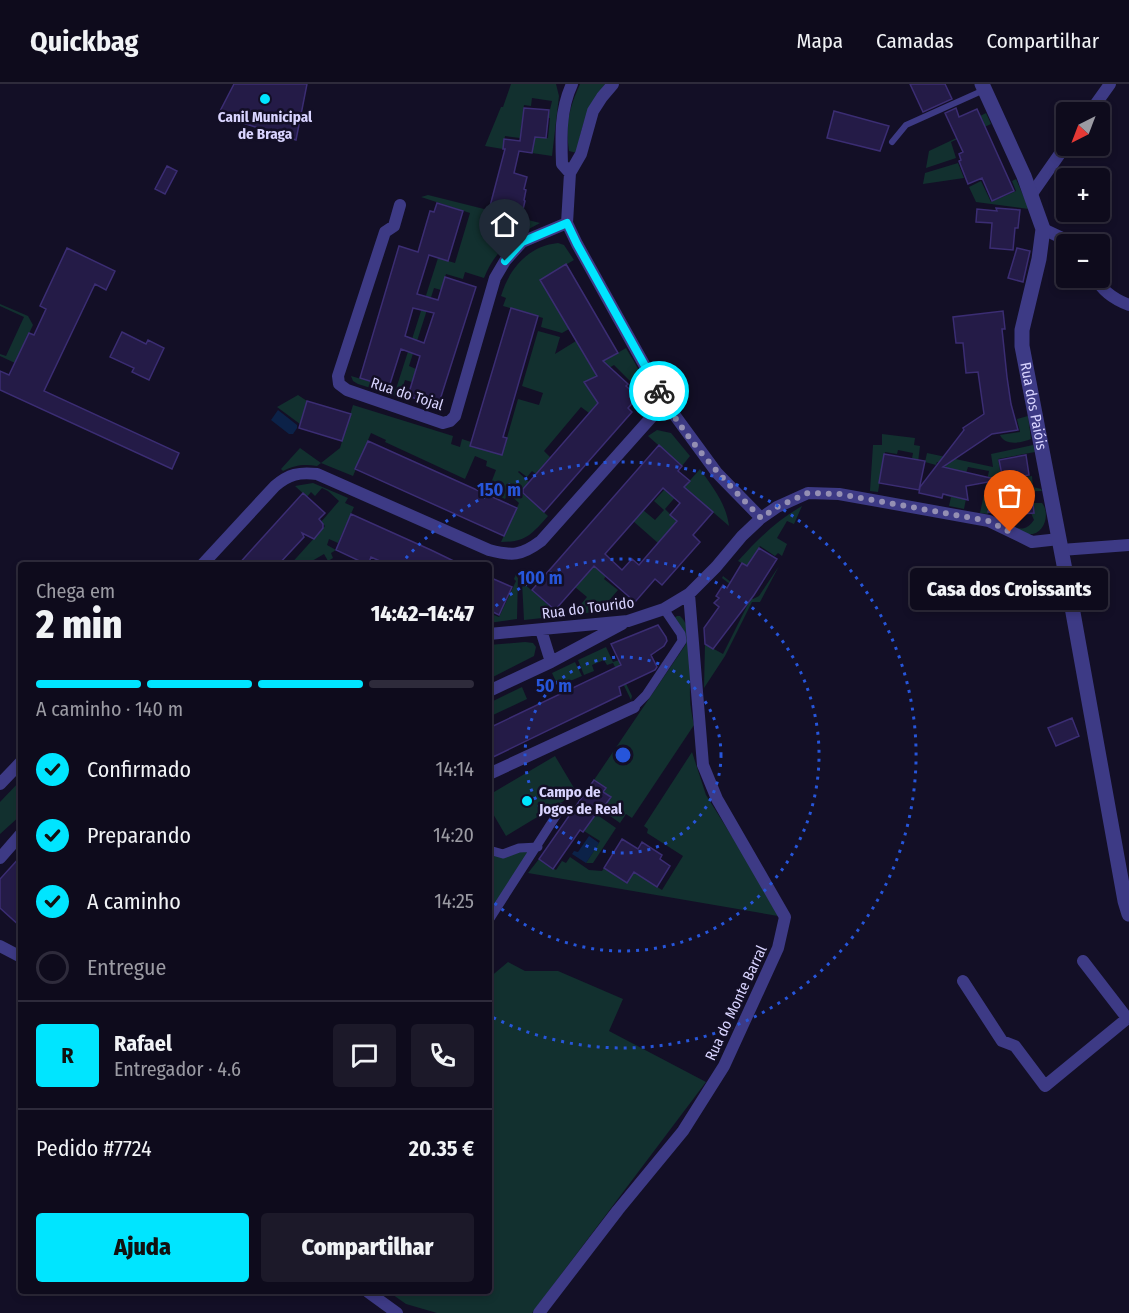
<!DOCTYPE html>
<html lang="pt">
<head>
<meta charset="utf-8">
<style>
  :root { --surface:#0e0b1c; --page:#1c1929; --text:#f1f3f6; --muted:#9b9ba3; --line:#2e2b3b; --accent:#00e5ff }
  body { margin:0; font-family:"Fira Sans Condensed",sans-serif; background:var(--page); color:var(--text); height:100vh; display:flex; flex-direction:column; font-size:22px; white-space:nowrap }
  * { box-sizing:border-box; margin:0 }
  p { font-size:20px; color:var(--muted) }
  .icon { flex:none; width:33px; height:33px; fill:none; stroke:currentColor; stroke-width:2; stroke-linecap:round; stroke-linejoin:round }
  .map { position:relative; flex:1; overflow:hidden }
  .side { position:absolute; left:18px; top:478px; width:474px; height:732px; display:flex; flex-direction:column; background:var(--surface); border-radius:6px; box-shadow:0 3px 9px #0003,0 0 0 2px var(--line) }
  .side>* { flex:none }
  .needle { width:39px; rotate:222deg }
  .controls { position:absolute; left:1056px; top:18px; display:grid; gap:12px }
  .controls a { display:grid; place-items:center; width:54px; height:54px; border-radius:6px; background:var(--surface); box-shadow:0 3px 9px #0003,0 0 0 2px var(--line); font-size:30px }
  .pin { position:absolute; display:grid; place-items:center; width:51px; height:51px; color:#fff; margin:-62px -26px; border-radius:50% 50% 50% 0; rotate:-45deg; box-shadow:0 0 6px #0007 }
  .pin .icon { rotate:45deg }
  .courier { position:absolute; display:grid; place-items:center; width:60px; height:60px; margin:-30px; border:4px solid #00e5ff; border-radius:50%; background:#fff; color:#222; box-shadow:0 2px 8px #0007 }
  .bubble { position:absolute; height:42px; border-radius:6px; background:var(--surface); box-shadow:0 3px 9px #0003,0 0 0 2px var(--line); font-size:20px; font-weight:800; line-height:42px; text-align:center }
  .overview em { font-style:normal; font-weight:800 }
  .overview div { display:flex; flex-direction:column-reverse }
  .overview { display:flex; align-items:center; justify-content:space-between; height:102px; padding:0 18px }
  h1 { font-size:39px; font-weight:800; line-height:45px }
  .bar { display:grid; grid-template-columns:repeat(4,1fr); gap:9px 6px; align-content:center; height:72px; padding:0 18px }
  .bar i { height:8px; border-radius:4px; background:var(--line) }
  .bar .active { background:var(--accent) }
  .bar p { grid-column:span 4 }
  .line { display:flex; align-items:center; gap:15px; padding:0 18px; border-top:2px solid var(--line) }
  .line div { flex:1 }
  .round { display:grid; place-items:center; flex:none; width:63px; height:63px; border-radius:6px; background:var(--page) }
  ol { padding:0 18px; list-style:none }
  li { display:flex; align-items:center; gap:18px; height:66px }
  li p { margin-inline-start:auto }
  li .icon { padding:6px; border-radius:50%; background:var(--accent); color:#111; stroke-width:4 }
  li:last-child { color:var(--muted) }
  li i { width:33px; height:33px; border:3px solid var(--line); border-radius:50% }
  .action { display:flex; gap:12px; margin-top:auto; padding:12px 18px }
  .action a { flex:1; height:69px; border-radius:6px; background:var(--accent); color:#111; font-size:24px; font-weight:800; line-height:69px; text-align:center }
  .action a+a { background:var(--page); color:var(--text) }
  header { display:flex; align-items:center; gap:36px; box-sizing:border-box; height:84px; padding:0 30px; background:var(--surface); border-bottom:2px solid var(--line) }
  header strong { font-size:28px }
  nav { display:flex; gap:33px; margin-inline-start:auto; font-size:21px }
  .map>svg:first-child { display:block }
</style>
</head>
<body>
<header>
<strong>Quickbag</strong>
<nav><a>Mapa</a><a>Camadas</a><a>Compartilhar</a></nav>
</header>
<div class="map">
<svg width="1129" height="1229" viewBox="0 0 1129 1229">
  <rect width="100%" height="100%" fill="#130f26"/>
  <path fill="#12302f" d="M511 0H556L559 12 552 72 532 69 535 53 548 54 550 34H548L552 17 532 14 531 22 524 21 520 54 505 52 503 65 485 62 501 23H503Z
    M580 0H605C587 25 582 39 577 69L569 67C565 40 569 25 580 0Z
    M986 29 991 40 951 58 956 74 926 84 929 67 984 41 980 32Z
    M958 79 964 94 923 100 925 89Z
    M1016 95 1029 125 976 118 969 103 981 97 991 118 1016 107 1012 97Z
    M428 111 540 139C514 152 495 166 484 194L465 188 463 195 446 190 441 206 434 204 409 282 416 285 412 298 405 296 399 313 358 300 353 297 351 292 396 305 438 174 455 179 470 129 421 113Z
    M558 159 564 161 574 176 540 196 569 245 562 249 541 243 543 234 503 222 506 214 501 212C509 185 528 162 558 159Z
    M0 220 28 232 33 241 15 279 0 272V270L6 272 24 233 0 222Z
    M538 247 560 253 555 270 576 257 592 284 626 264C634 278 646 294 644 311L614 281 587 297 608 307 589 329 581 323 544 367 550 373 536 390 532 387 527 393 519 387 518 388 529 398 521 408 548 432C532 450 526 458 501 458L519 419 508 409 505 415 488 407 496 386 486 382 487 377 475 372 465 395 385 358 386 356 371 349 353 392 321 379 317 382C304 380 295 381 283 387L281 385 300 364 321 379 340 364 353 321 453 352 451 360 460 363 462 355 471 358 470 362 502 371 518 315 539 321 543 309 522 302Z
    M298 311 307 317 300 340 277 323Z
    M1028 332 1031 355C1021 359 1005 362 1000 351L1020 348 1017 335Z
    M657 346 671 349 690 372 682 382 648 352Z
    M882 350 915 354 914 361 920 362 918 378 908 397 913 369 898 366 897 370 885 368 878 408 870 407 873 361H882Z
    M1033 361 1035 368 998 375 1002 397 1032 392 1033 403 1041 405 1042 407 1004 408 1003 402H995L988 430 980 429 989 387 968 383 958 413 966 415 964 425 949 422 951 413 946 412 951 385 945 383V380L937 378 936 381 925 378 927 369 993 383 991 370Z
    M700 385C713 404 726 419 729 442L684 403 665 425 677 437 658 459 633 437 643 426 655 436 664 426 654 417 664 406 663 404 677 397 684 403Z
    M313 399 348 414 345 419 354 423 338 459 329 455 327 461 336 466 331 469 333 474 328 477 324 470 312 477 314 481 289 482 325 442 321 438 339 417 328 407 322 404 315 412 311 408 307 413 295 402Z
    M1033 419H1042C1051 430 1044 453 1026 450 1019 449 1011 442 1005 437L1004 431 1015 430 1012 439 1015 443C1023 447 1029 443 1034 436L1031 429 1034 428Z
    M802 422 794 440 787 437 777 454 787 460 782 472 778 469 775 472 760 462 747 482 738 477C758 455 776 437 802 422Z
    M594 481 606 492 604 495 618 506 600 527 572 531 587 513 575 503Z
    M779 482 760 518H752L725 572 704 604 705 560 723 570 750 516 722 494 723 492 753 515 759 512Z
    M516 490 518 491 517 535 489 539V529L499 533 516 497 514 495Z
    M522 498 561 532 524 536Z
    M677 532H680C698 548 689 590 690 613 690 622 692 632 694 641L632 734 626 730 620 739 599 724 600 722 604 724 611 713 603 708 605 704 594 696 686 560 684 549 674 534Z
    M525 558 533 559 536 563 534 572 489 595V561Z
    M606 563 613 578 619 576 622 581 618 583 632 612 631 616 613 579 607 581 604 576 592 581 594 587 584 591 578 576Z
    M575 578 582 592 558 602 552 589Z
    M522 603 527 615 493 631 489 619Z
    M692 668 706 711 743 770 778 832 528 789 539 775 556 786 562 777 566 779 570 773 589 786 602 787 604 784 627 798 634 788 662 806 683 772 647 749 648 745 644 742Z
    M555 672 577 709 506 752 489 723V711Z
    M21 696V731L0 750V718Z
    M596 730 616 744 593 779H586L600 757 584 747Z
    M538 763 489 842V766Z
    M508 878 525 887H558L623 915 609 947 706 998 532 1229H437L406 1220 389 1208H489V894Z"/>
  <path fill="#0c2248" d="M278 326 297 341V344L293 350H289L271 336Z
    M589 752 599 759 586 779 572 770 574 767 578 768Z"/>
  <path fill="#241b47" stroke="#3b2d73" stroke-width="1.5" fill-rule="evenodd" d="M234 0H307L296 56 218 31Z
    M910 0H945L952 15 923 28Z
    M524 24 549 26 546 54 535 53 532 69 519 67 514 89 527 93 524 105 526 106 524 116 525 117 521 134 489 126 505 65H503L504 55 520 57Z
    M956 24 959 33 977 25 1014 107 992 117 982 94 968 100 959 77 961 76 959 70 963 68 945 29Z
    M834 27 889 42 880 67 827 54Z
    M167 82 177 87 165 110 155 105Z
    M437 119 463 127 448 177 429 171 417 210 438 216 445 193 476 203 438 322 408 312 420 272 401 265 389 303 360 294 399 162 418 168 430 127 434 128ZM413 224 434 229 424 259 405 252Z
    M996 124 1020 126 1018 144H1015L1013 166 990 164 992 139 976 138 977 125 997 127Z
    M67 164 115 187 106 206 95 200 44 307 179 369 172 385 0 306V287L9 291 29 249 34 251 46 225 40 222Z
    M1017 164 1030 167 1023 198 1008 194Z
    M566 180 618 269 603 277 628 300 626 302 638 313 628 324 632 328 544 428 523 409V405L598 319 584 298 597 292 540 196Z
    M511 224 538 232 503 353 507 354 502 371 470 362Z
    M1003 227 1005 245H1002L1007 293 1011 320 1018 346 992 350 943 383 999 396 966 402 968 416 943 410 942 414 919 409 920 403 964 346 963 344 984 330 978 288 966 289 963 259H956L953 233Z
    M122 248 146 260 148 256 164 264 149 296 132 288 134 284 110 273Z
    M307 317 351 330 342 357 299 344Z
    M368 357 517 424 504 452 355 385Z
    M659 361 682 382 678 387 690 397 684 403 713 428 693 451 700 458 662 501 655 495 635 518 594 482 555 526 532 506ZM663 404 680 419 670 431 677 437 639 481 632 475 622 486 605 470Z
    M884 370 925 377 919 406 879 399Z
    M1026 371 1029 391 1003 396 999 376Z
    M303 409 325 429 319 435 323 440V444L314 455 302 449 304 453 277 482H237Z
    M1032 410 1034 429 1003 431 988 428 992 413Z
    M351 430 431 466 464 482H391L371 473 368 481 336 466Z
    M759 464 777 475 754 511 713 565 705 560 704 544 719 523 714 519 719 514 716 512 723 501 727 504 742 479 747 482Z
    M489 493 512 503 499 531 489 526Z
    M658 541 666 553 667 557 664 562 651 571 657 583 655 586 619 603 621 611 489 675V644L621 581 611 560Z
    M1072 634 1079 652 1056 662 1048 644Z
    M594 696 606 704 603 708 611 713 603 724 601 723 583 748 580 746 553 785 539 775Z
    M622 755 638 765 642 758 662 771 660 775 670 782 657 803 634 788 627 799 604 784Z
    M21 772V843L0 824V795Z"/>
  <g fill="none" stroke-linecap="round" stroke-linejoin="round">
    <path stroke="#3d3a85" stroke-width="6" d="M892 58 906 41 984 6"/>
    <path stroke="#3d3a85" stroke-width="9" d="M634 623 646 611 682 557 681 550 664 525
      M489 766 503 770 519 764 538 763
      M489 836 561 724"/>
    <path stroke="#3d3a85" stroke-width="12" d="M613 0 602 13 593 27 581 70 570 89 567 139 577 160 665 318 717 389 761 434
      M1090 28 1110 0
      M570 89 562 80C561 53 560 26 572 0
      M1031 111 1066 61
      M400 121 394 142 385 148 338 292 339 300 347 306 443 339 450 337 455 332 495 194 505 177 522 158 567 139
      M1043 145 1075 160
      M1096 194C1102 207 1116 216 1129 221
      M1061 466 1129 461
      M201 482 275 402C289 390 299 388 317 390L489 466C512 472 521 472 541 457L665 318
      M541 546 551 578
      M489 550 628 537 664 525 689 510 716 483 742 452 761 434 777 423 808 409 839 410 989 437 1032 458 1059 455
      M489 607 551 578 622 540
      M489 690 634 623
      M0 700 21 678
      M0 774 21 750
      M0 862 21 873
      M1083 877 1127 934
      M963 897 1002 957 1015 962 1045 1002 1129 933
      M368 1208 397 1229
      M539 1229 618 1126 683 1047 724 982 778 864 785 833 717 715 703 681 689 510"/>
    <path stroke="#3d3a85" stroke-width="15" id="s1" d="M982 0 1024 92 1043 145 1039 175 1022 246V262L1070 512 1125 817 1129 830"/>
  </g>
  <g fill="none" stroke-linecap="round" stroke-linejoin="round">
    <path stroke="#948fb3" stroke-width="6" stroke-dasharray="0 10.8" d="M659 307C685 355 723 395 761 434L777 423 808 409 839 410 989 437 1010 448"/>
    <path stroke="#00e5ff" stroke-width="8" d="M505 177 522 158 567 139 577 160 659 307"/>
  </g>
  <g fill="none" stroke="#2655da" stroke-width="3" stroke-dasharray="3 6">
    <circle cx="623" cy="671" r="98"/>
    <path d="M489 528A196 196 0 1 1 489 814"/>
    <path d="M400 481A293 293 0 1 1 490 932"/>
  </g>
  <g fill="#00e5ff" stroke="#130f26" stroke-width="2">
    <circle cx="265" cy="15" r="6"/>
    <circle cx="527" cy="717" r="6"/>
  </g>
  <g text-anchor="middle" stroke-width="5" stroke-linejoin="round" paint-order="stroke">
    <g font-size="15" font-weight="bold" fill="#d9d4ff" stroke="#130f26">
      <text x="265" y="38">Canil Municipal<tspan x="265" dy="17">de Braga</tspan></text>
      <text x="539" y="713" text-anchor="start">Campo de<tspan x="539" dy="17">Jogos de Real</tspan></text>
    </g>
    <g font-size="15" fill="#d9d4ff" stroke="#130f26">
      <text transform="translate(407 310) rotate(18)" y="5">Rua do Tojal</text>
      <text dy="5" stroke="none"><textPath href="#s1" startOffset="338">Rua dos Paióis</textPath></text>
      <text transform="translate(588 524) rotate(-7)" y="5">Rua do Tourido</text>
      <text transform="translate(736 919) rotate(-65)" y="5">Rua do Monte Barral</text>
    </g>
  </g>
  <circle cx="623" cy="671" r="9" fill="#2655da" stroke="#130f26" stroke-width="3"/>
  <g font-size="18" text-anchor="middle" font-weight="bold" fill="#2655da" stroke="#130f26" stroke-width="5" stroke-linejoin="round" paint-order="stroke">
    <text x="499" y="412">150 m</text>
    <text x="540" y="500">100 m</text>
    <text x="554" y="608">50 m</text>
  </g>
</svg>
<div class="controls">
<a><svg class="needle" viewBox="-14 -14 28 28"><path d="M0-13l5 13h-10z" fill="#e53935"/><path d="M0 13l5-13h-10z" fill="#9b9ba3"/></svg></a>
<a>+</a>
<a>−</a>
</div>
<div class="pin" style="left:1010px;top:448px;background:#ea580c"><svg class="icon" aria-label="bag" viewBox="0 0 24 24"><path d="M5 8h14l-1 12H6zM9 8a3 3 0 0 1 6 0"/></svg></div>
<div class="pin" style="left:505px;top:177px;background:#1f2937"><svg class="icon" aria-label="home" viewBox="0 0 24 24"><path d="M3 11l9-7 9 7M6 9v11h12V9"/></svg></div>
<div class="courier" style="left:659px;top:307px"><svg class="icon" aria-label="bike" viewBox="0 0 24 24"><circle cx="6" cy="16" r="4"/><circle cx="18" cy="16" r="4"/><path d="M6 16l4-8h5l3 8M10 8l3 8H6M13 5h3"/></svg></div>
<div class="bubble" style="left:910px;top:484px;width:198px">Casa dos Croissants</div>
<section class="side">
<div class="overview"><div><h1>2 min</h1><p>Chega em</p></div><em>14:42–14:47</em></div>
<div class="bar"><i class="active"></i><i class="active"></i><i class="active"></i><i></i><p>A caminho · 140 m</p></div>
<ol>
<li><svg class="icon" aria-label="check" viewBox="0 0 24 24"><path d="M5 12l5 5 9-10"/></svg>Confirmado<p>14:14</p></li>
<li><svg class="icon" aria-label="check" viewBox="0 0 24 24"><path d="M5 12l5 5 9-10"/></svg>Preparando<p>14:20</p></li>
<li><svg class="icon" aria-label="check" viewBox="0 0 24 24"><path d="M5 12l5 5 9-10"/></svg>A caminho<p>14:25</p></li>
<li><i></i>Entregue</li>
</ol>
<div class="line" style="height:108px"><b class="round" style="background:var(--accent);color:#111">R</b><div><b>Rafael</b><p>Entregador · 4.6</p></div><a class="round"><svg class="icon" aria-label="chat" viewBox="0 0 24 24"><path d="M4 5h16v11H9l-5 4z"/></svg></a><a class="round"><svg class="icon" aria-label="phone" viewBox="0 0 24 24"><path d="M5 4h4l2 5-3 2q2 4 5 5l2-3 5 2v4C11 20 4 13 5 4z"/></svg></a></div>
<div class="line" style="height:78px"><div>Pedido #7724</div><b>20.35 €</b></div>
<div class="action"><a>Ajuda</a><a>Compartilhar</a></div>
</section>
</div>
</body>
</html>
